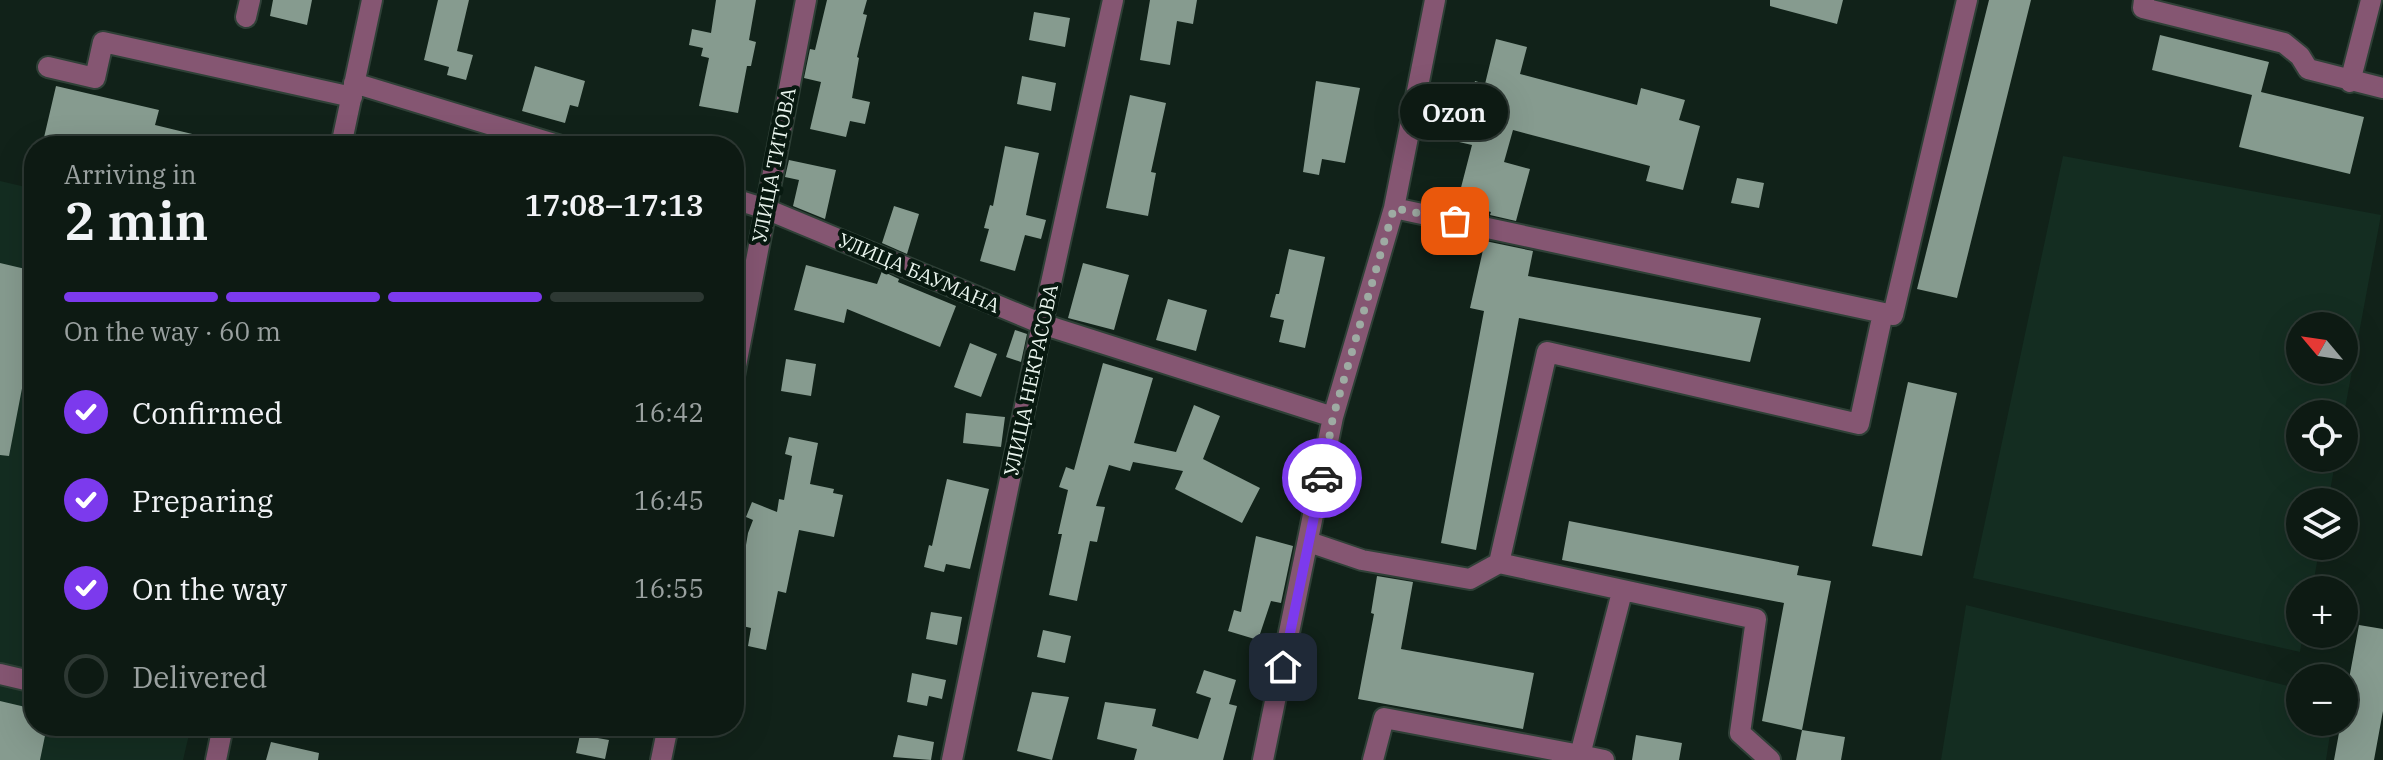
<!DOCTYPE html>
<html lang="en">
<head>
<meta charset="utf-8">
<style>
  :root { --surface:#0d1a13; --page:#1b2721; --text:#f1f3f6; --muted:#9aa1a0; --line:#2d3833; --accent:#7c3aed }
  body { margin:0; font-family:"IBM Plex Serif",serif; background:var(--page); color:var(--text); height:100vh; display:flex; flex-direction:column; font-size:30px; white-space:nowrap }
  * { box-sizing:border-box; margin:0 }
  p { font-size:26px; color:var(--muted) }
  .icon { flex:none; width:44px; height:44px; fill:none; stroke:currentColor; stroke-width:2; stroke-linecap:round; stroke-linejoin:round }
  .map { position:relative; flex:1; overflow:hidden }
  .drawer { position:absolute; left:24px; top:136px; width:720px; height:600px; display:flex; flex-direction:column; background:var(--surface); border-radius:32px; box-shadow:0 8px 32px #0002,0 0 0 2px var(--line) }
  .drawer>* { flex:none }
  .needle { width:52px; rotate:299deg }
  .tools { position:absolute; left:2286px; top:312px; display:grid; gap:16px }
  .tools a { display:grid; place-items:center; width:72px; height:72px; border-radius:50%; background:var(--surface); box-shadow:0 8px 32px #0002,0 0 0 2px var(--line); font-size:40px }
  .pin { position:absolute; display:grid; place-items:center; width:68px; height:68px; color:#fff; margin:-34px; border-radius:16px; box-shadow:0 4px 12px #0006 }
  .courier { position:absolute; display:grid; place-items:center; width:80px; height:80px; margin:-40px; border:6px solid #7c3aed; border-radius:50%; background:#fff; color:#222; box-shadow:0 2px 10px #0007 }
  .bubble { position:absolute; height:56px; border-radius:28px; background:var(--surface); box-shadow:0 8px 32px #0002,0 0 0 2px var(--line); font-size:26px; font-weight:600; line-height:56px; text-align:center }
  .headline em { font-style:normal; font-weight:600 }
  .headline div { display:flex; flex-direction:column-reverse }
  .headline { display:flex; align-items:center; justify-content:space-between; height:136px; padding:0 40px }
  h1 { font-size:52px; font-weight:600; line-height:60px }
  .bar { display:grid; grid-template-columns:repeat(4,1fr); gap:12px 8px; align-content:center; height:96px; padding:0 40px }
  .bar i { height:10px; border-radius:6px; background:var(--line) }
  .bar .selected { background:var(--accent) }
  .bar p { grid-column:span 4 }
  ol { padding:0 40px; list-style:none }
  li { display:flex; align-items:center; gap:24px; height:88px }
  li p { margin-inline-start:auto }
  li .icon { padding:8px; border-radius:50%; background:var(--accent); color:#fff; stroke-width:4 }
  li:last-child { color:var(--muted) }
  li i { width:44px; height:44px; border:4px solid var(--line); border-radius:50% }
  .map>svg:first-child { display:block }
</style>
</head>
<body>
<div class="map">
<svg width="2383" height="760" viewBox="0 0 2383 760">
  <rect width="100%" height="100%" fill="#112219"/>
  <path fill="#142d21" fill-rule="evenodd" d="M2063 156 2381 215 2344 414H2300V458H2336L2328 502H2300V546H2320L2312 590H2300V634H2303L2300 652 1973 578ZM2300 326H2344V370H2300Z
    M0 181 34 189V726H191L183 760H0Z
    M1966 605 2300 689V722H2332L2326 760H1941Z"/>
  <path fill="#869b8f" d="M273 0H312L307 25 270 16Z
    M438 0H469L457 51 473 55 466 80 447 75 449 67 424 60Z
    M716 0H756L749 40 756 42 751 66H747L738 113 699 106 709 58 701 56 703 48 689 45 692 29 711 33Z
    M827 0H867L863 14 867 15 857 57 859 58 852 98 870 102 865 124 850 121 846 137 810 129 821 82 804 78 810 49 815 50Z
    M1150 0H1197L1193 24 1177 21 1170 65 1140 60Z
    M1770 0H1843L1837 24 1770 6Z
    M1989 0H2031L1957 298 1917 289Z
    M1034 12 1070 18 1065 47 1029 40Z
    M2160 35 2269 62 2261 92 2364 117 2350 174 2239 147 2252 95 2152 70Z
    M1496 39 1527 47 1520 74 1637 105 1641 88 1685 100 1679 120 1700 126 1683 190 1646 181 1650 166 1513 130 1504 162 1530 169 1516 221 1490 215 1491 212 1457 203 1472 145 1459 142 1475 81 1485 84Z
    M535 66 585 81 578 107 570 105 565 123 522 111Z
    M1022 76 1056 83 1051 111 1017 104Z
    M1316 81 1360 88 1345 163 1322 159 1319 175 1303 172Z
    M56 86 159 110 155 125 213 139 212 146H42Z
    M1130 95 1166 103 1151 172 1156 173 1148 216 1106 208Z
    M1005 146 1039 153 1026 215 1046 220 1041 239 1025 235 1015 271 980 261 989 229 984 228 990 205 993 206Z
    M789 160 836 170 825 219 793 206 799 180 785 177Z
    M1737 178 1764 183 1759 208 1731 203Z
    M894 206 919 214 907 254 882 243Z
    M1485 241 1533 251 1528 276 1761 318 1750 362 1519 318 1476 550 1441 543 1484 311 1470 308Z
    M1289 249 1325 257 1305 348 1279 342 1284 320 1270 317 1276 294H1279Z
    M0 263 34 271V326L9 456 0 455Z
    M1083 263 1129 275 1114 330 1068 318Z
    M806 265 877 284 882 271 899 279 898 282 956 306 940 347 847 309 844 323 794 310Z
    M1168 299 1207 310 1196 351 1156 340Z
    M1015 330 1027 334 1021 362 1006 357Z
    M970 343 997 354 981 397 954 387Z
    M786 359 816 364 811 396 781 391Z
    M1103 363 1153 378 1134 443 1176 452 1194 405 1220 416 1203 459 1260 488 1242 523 1175 489 1183 471 1133 462 1130 471 1109 465 1096 506 1105 507 1097 542 1090 541 1077 601 1049 595 1062 534H1058L1068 490 1059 487 1066 467 1074 470Z
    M1908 382 1957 393 1922 556 1872 546Z
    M966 413 1005 417 1001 447 963 443Z
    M789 437 818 443 810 484 834 489 833 493 843 495 834 537 799 530 786 593 778 591 766 650 748 646 751 628 734 624V586L739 587 748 533 753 520 746 517 752 502 777 512 779 499 784 500 792 456 785 454Z
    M947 479 989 489 970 569 946 564 944 572 924 567 929 545 932 546Z
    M1569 521 1799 566 1797 575 1831 581 1802 730 1762 721 1784 603 1562 560Z
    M1256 536 1293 546 1281 603 1271 601 1258 640 1228 631 1234 610 1241 612Z
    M1377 576 1413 582 1401 649 1534 673 1523 729 1358 699 1374 614 1371 613Z
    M931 612 962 617 957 645 926 639Z
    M2359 625 2383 629V711L2374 760H2334L2341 722H2344V706Z
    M1043 630 1071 636 1065 663 1037 657Z
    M1204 670 1236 680 1229 704 1237 706 1223 760H1134L1137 749 1097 739 1105 702 1156 709 1152 726 1198 739 1211 698 1196 693Z
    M912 673 946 680 942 699 929 696 927 706 907 702Z
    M1032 692 1069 697 1052 760 1017 751Z
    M0 701 34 709V726H47L40 760H0Z
    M1802 730 1845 737 1841 760H1796Z
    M580 735 609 740 605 759 576 753Z
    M898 735 934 742 931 760 893 757Z
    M1636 735 1682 743 1679 760H1632Z
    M271 742 319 753 318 760H266Z"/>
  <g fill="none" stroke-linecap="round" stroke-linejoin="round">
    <g stroke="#2f4037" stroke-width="24">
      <path id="minor" d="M2144 0 2143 8 2284 43 2300 56 2308 69 2383 88
        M246 17 250 0
        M48 67 95 78 103 42 352 97
        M2350 82 2371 0
        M354 83 561 146
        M341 146 372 0
        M734 199 766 209 1042 324 1333 417
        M1394 208 1893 315 1967 0
        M734 376 806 0
        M1309 542 1362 560 1470 579 1499 563 1756 619 1740 733 1770 760
        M1499 563 1547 352 1859 424 1883 313
        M0 674 34 682
        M216 760 223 726
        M661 760 668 726
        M952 760 1042 324 1113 0
        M1263 760 1333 417 1394 208 1435 0
        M1373 760 1384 718 1580 755
        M1604 760 1580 755 1622 592"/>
    </g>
    <use href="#minor" stroke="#855672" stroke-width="20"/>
  </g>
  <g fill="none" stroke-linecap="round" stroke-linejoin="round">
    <path stroke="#9eaba3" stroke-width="8" stroke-dasharray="0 14.4" d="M1322 478 1333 417 1394 208 1455 221"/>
    <path stroke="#7c3aed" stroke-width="10" d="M1283 667 1322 478"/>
  </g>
  <g text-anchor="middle" stroke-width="8" stroke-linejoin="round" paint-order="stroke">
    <g font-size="20" fill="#eaf5ee" stroke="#081910">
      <text transform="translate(774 165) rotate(-79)" y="7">УЛИЦА ТИТОВА</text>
      <text transform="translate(919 273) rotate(23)" y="7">УЛИЦА БАУМАНА</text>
      <text transform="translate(1031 380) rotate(-78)" y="7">УЛИЦА НЕКРАСОВА</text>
    </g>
  </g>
</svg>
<div class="tools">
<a><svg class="needle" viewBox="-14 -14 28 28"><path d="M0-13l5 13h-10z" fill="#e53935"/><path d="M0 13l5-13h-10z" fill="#9aa1a0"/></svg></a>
<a><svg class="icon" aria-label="locate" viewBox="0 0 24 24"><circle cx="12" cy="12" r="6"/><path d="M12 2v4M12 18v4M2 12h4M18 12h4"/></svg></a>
<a><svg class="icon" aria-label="layers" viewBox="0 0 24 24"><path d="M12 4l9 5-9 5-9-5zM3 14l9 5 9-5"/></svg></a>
<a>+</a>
<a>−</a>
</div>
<div class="pin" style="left:1455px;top:221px;background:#ea580c"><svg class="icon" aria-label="bag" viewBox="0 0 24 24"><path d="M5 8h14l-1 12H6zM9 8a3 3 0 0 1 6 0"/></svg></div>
<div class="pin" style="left:1283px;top:667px;background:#1f2937"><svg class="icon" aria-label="home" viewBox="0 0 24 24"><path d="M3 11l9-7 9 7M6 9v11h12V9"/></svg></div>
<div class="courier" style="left:1322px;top:478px"><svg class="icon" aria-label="car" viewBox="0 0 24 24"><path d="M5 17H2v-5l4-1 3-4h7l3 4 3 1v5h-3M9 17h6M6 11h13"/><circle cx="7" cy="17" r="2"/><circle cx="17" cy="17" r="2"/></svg></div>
<div class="bubble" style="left:1400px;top:84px;width:108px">Ozon</div>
<section class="drawer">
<div class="headline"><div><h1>2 min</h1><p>Arriving in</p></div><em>17:08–17:13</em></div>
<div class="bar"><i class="selected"></i><i class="selected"></i><i class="selected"></i><i></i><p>On the way · 60 m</p></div>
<ol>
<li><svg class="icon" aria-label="check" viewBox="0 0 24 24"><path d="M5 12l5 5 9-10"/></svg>Confirmed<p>16:42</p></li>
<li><svg class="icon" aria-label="check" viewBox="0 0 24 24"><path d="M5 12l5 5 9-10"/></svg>Preparing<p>16:45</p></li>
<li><svg class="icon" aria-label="check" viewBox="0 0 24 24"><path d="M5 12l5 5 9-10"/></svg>On the way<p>16:55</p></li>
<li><i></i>Delivered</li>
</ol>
</section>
</div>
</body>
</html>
